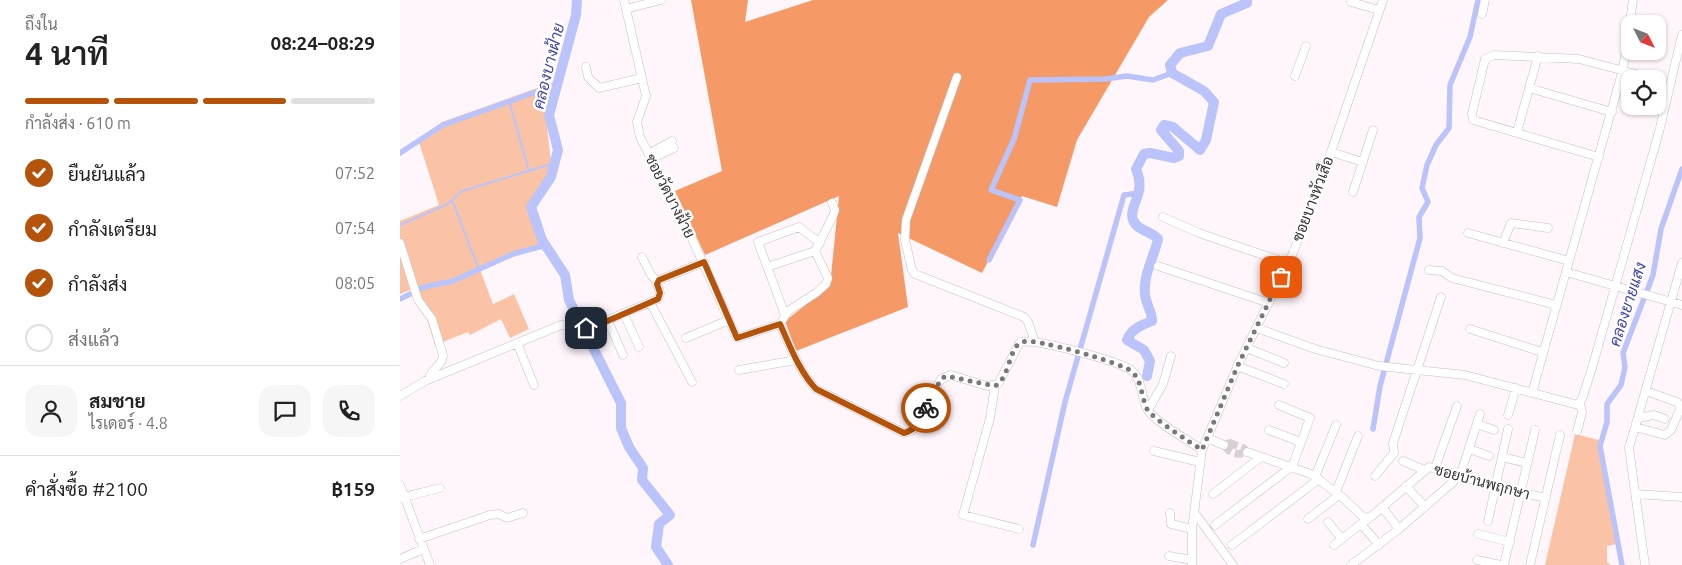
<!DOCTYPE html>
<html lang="th">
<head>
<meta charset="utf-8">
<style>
  :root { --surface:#fff; --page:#f6f6f6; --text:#222; --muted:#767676; --line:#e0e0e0; --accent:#b45309 }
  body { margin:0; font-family:Ubuntu,Sarabun,sans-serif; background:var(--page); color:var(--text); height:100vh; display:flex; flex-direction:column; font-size:19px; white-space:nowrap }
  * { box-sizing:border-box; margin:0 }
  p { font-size:16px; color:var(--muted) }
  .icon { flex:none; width:28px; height:28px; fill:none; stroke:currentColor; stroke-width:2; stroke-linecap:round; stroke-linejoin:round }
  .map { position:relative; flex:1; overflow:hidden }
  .sheet { display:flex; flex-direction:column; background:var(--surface); width:400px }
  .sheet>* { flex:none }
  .needle { width:32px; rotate:132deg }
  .fabs { position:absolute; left:1221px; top:15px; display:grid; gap:10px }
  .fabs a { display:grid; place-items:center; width:45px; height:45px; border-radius:10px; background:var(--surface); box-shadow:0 1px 4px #0004; font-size:25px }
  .pin { position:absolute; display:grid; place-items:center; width:42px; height:42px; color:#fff; margin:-21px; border-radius:10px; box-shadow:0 2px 8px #0006 }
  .courier { position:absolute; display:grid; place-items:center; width:50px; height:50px; margin:-25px; border:4px solid #b45309; border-radius:50%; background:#fff; color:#222; box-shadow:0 1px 6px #0007 }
  .headline em { font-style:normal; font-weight:600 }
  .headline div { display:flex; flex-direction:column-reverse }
  .headline { display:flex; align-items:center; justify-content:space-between; height:85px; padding:0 25px }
  h1 { font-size:32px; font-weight:600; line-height:38px }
  .bar { display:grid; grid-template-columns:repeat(4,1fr); gap:8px 5px; align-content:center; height:60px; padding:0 25px }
  .bar i { height:6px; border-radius:4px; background:var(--line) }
  .bar .on { background:var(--accent) }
  .bar p { grid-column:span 4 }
  .line { display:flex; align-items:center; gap:12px; padding:0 25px; border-top:1px solid var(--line) }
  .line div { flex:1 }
  .round { display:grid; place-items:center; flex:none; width:52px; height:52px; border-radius:15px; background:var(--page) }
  ol { padding:0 25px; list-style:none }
  li { display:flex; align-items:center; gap:15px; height:55px }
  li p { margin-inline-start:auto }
  li .icon { padding:5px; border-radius:50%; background:var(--accent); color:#fff; stroke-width:4 }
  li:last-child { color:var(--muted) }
  li i { width:28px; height:28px; border:2px solid var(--line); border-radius:50% }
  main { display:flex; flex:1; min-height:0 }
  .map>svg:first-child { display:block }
</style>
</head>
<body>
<main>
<section class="sheet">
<div class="headline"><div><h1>4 นาที</h1><p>ถึงใน</p></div><em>08:24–08:29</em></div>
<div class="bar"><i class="on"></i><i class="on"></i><i class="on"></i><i></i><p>กำลังส่ง · 610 m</p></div>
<ol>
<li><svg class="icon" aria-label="check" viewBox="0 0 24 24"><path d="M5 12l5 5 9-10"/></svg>ยืนยันแล้ว<p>07:52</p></li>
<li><svg class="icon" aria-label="check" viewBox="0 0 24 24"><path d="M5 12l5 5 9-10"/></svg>กำลังเตรียม<p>07:54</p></li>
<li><svg class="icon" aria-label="check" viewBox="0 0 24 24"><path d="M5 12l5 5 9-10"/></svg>กำลังส่ง<p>08:05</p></li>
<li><i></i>ส่งแล้ว</li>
</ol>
<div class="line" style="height:90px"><a class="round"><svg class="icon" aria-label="person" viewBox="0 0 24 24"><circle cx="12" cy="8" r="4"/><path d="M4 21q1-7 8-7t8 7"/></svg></a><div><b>สมชาย</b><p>ไรเดอร์ · 4.8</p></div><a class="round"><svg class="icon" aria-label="chat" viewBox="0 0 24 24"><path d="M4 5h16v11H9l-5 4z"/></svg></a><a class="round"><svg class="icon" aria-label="phone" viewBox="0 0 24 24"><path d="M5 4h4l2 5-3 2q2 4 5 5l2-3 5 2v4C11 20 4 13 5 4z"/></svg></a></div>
<div class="line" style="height:65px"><div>คำสั่งซื้อ #2100</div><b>฿159</b></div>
</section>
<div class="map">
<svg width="1282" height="565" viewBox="0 0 1282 565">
  <rect width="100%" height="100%" fill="#fff6fb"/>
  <path fill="#fbc3a5" d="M154 82 145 110 152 169 128 205 140 246 79 267 93 304 114 294 129 329 110 338 101 319 70 335 68 332 35 345 17 287 0 294V221L39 205 18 139 42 122Z
    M1175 434 1199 440 1216 544 1207 546V562L1211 565H1145Z"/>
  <path fill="#f59a66" d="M291 0H348L345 22 413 0H768L749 17 677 140 657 207 622 196 582 273 498 233 508 307 396 351 385 321 430 286 439 196 305 255 275 191 322 171Z"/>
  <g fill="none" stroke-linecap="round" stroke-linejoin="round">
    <path stroke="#bac4fb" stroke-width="2" d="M109 101 129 171
      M53 202 79 270
      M0 225 48 204 62 191 155 163"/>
    <path stroke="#bac4fb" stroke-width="5.5" d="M0 153 43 125 158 84
      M589 260 620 200 591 190 614 139 630 80 705 79 727 76 753 80 772 73
      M0 299 24 287 53 281 113 254 146 245
      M973 429 980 386 1020 238 1019 217 1028 202 1022 188 1027 165 1036 145 1049 128 1050 85 1070 37 1078 0
      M633 545 665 402 724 195 740 193
      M1222 565 1200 446 1207 422V404L1221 385 1225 367 1223 353 1253 275 1261 229 1282 169"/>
    <path stroke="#bac4fb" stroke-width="10" d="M177 0 176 15 149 115 158 150 151 177 131 207 142 240 165 275 169 300 221 403V428L229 447 243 468 242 480 270 515 259 524 256 547 268 565
      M747 376 750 361 744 350 727 340C731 329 742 325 752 321 752 311 746 305 745 294 743 275 754 257 758 239 752 231 737 231 733 220 728 205 747 195 736 169L744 154 750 153 774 158 779 156V151L761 130 764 125 773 127 800 150 806 140 814 102 804 91 772 73 770 65 780 53 808 46 821 14 847 3V0"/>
    <path stroke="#d7cfd3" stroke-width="8" stroke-dasharray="8 4" stroke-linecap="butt" d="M830 443 843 448 847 452C837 456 830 453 824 445Z"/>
    <g stroke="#c7bec3" stroke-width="9">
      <path id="minor" d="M224 0 246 96 237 122 240 137 284 221 337 338 380 324C390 346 399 371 416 389L504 433 511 431 517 425 541 379 551 375 587 386 598 384 620 342C636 338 717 361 731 370 744 380 740 400 749 412 761 426 787 439 802 450
        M951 2 979 10
        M226 9 261 0
        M1082 14 1085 0
        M186 67 188 77 199 88 242 78
        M895 76 906 46
        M557 77 506 220 505 240 512 270 515 274 624 317 628 322 635 342
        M1129 88 1212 112
        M1117 132 1138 56
        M931 152 963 162
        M248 154 272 141
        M1199 157 1073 120 1072 114 1085 59 1094 55 1179 59 1255 79
        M251 159 274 148
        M953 192 973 130
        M763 217 799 233 887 263
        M1068 233 1169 261
        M0 243 18 300 32 319 43 355C43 366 30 369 29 379
        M1103 243 1111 223 1148 228
        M242 257 251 275 257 281
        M758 266 869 303
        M367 267 415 251
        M1029 270 1042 271 1052 278 1156 305
        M1166 272 1282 305
        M250 302 292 382
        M224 314 239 347
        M385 315 358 242 399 227 420 243
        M208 321 223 355
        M380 324 388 311 416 293 426 284 428 278 415 251 433 216 435 210 432 203
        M857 328 915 349 979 366 1065 375 1178 405 1182 399 1192 368 1259 132 1282 35
        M1070 329 1142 352
        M286 338 329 320
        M117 343 134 385
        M847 348 884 363
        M837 366 884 384
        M339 370 396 360
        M595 386 590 418 563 515 619 529
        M1132 393 1223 69 1233 0
        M0 396 25 381 161 325 191 327 258 299 260 293 257 284 259 280 304 262
        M879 405 910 418 892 467
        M748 410 763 384 771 356
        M1108 415 1116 388
        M1238 418 1254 415 1265 419
        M1077 424 1094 430
        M1235 427 1265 435 1271 430 1281 407 1277 402 1246 391
        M869 430 901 442
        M1177 431 1182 413 1180 403
        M807 438 824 445
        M1069 449 1089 456
        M754 451 800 462
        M847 452 911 474 942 497 964 518 972 516 1029 467 1096 487 1146 498
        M1102 457 1127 463
        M1003 461 1024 470
        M1035 468 1057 406
        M975 476 994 453 993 443 1041 297
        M915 477 936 425
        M0 485 30 565
        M1006 486 1025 507
        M936 492 958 436
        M813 494 861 457
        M1236 494 1282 497
        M0 498 40 488
        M982 507 999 529
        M794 512 833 565
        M770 513 771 524 792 529
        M908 519 939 495
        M1088 521 1108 429
        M928 522 942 539
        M961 524 979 545
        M815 525 891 467
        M1078 534 1110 542
        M19 539 90 515 99 514 107 518 123 513
        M832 545 919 479
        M934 545 970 517
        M769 556 792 560
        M0 559 23 549
        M1077 560 1101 565
        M792 565V529L802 450 838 365 893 253 931 152 983 0
        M951 565 999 529 1060 476 1080 414
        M1104 565 1135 430
        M1130 565 1160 435
        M1245 565 1229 448 1282 263"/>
    </g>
    <use href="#minor" stroke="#fff" stroke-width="8"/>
  </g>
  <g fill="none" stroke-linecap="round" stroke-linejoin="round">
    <path stroke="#7d777a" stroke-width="5" stroke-dasharray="0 9" d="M526 408 541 379 546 376 595 386C610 378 609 346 622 342 633 337 721 363 731 371 742 379 741 397 747 409 753 419 790 442 802 450L838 365 881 277"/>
    <path stroke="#b45309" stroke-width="6" d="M186 328 196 326 258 299 260 293 257 284 259 280 304 262 337 338 380 324C390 346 399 371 416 389L504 433C517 430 520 419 526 408"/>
  </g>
  <g text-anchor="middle" stroke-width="5" stroke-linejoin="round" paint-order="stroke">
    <g font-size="15" fill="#373335" stroke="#fff">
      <text transform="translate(270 196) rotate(63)" y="5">ซอยวัดบางฝ้าย</text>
      <text transform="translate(913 199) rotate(-69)" y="5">ซอยบางหัวเสือ</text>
      <text transform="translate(1082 482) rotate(15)" y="5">ซอยบ้านพฤกษา</text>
    </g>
    <g font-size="16" font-style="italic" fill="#4146ab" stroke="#fff">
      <text transform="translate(148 66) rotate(-76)" y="6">คลองบางฝ้าย</text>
      <text transform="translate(1227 304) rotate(-72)" y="6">คลองยายแสง</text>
    </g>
  </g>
</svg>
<div class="fabs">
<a><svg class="needle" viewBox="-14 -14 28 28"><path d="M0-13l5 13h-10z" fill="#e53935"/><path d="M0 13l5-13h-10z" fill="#767676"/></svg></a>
<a><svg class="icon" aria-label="locate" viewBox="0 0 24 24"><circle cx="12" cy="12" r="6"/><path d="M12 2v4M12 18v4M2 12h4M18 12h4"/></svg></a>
</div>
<div class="pin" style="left:881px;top:277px;background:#ea580c"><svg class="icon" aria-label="bag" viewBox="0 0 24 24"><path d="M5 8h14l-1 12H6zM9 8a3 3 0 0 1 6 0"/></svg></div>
<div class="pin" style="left:186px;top:328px;background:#1f2937"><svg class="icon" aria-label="home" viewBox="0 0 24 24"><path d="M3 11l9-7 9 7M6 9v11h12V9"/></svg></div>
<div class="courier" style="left:526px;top:408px"><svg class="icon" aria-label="bike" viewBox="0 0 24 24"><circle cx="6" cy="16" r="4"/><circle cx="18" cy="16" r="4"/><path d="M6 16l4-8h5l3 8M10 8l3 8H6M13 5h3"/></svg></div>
</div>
</main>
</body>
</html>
